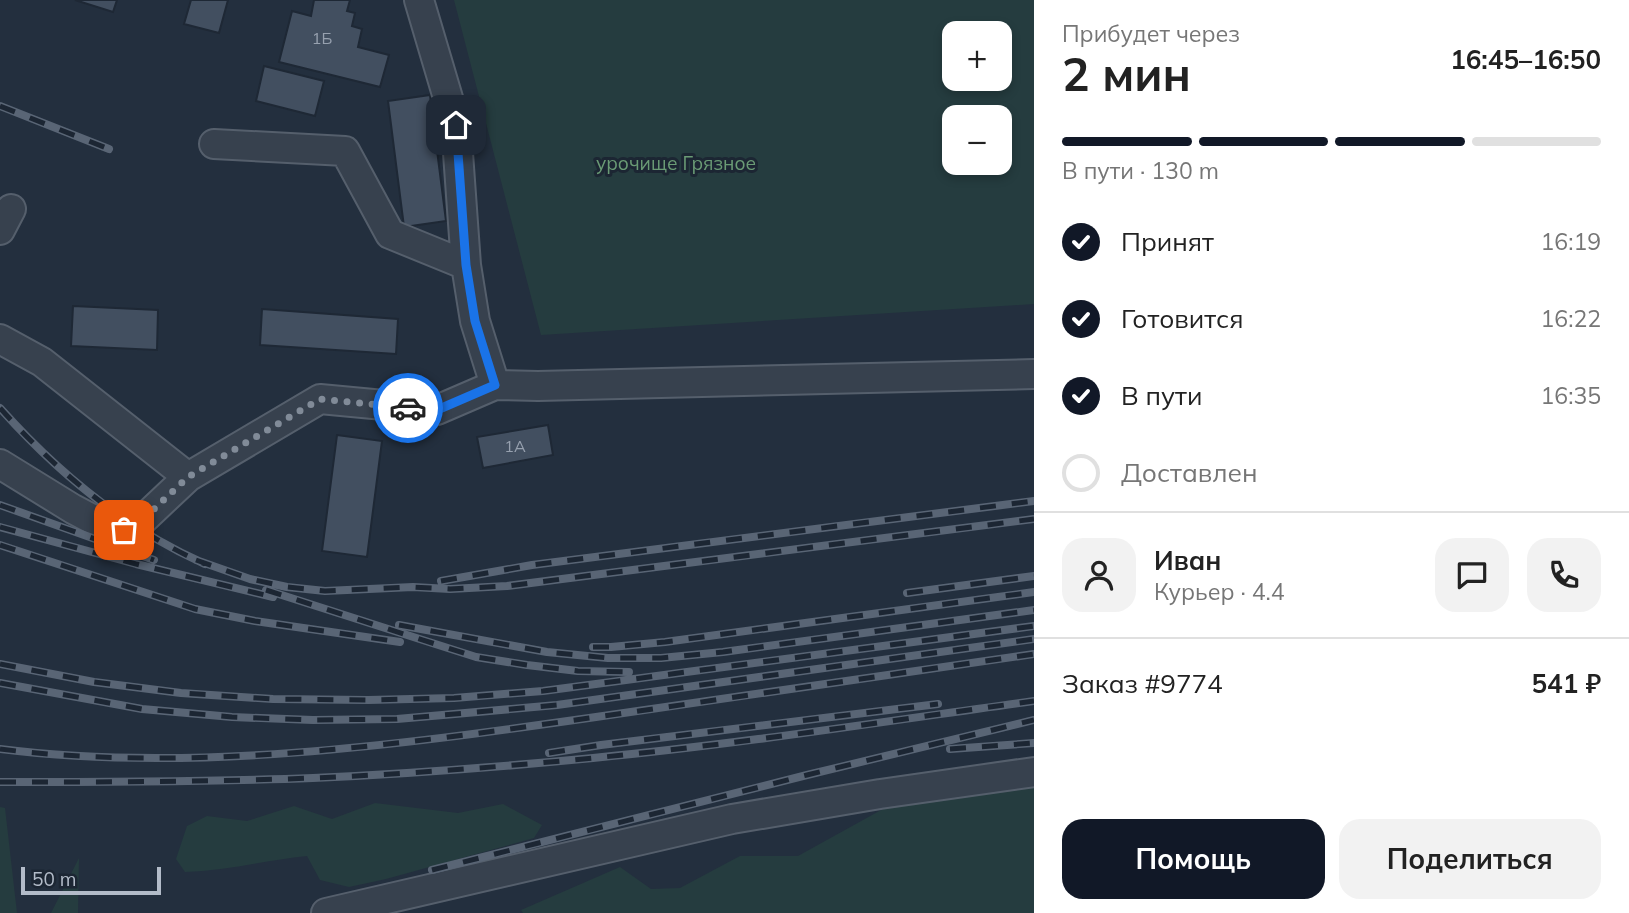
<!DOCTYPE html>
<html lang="ru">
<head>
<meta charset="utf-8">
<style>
  :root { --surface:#fff; --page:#f2f2f2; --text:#222; --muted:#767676; --line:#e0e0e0; --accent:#111827 }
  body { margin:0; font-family:Mulish,sans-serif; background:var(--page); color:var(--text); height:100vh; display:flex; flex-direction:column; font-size:26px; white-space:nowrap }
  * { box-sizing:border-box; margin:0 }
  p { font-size:23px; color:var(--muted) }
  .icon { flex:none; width:38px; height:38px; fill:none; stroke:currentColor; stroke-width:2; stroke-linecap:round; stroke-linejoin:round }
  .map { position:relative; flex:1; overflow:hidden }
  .panel { display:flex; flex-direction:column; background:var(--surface); width:595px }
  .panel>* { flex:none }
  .fabs { position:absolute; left:942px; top:21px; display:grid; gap:14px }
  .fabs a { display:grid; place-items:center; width:70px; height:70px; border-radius:14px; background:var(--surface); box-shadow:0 4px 10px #0003; font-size:35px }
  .scale { position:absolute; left:21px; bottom:18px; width:140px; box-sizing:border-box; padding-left:7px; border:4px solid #b3bcc9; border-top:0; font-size:19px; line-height:24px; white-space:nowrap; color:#b3bcc9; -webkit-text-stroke:5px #1c2633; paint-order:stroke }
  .pin { position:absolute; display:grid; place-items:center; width:60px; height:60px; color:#fff; margin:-30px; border-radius:14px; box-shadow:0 4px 10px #0006 }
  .courier { position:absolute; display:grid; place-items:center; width:70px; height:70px; margin:-35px; border:5px solid #1a73e8; border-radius:50%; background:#fff; color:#222; box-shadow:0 2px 9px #0007 }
  .headline em { font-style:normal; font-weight:700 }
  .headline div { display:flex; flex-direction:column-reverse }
  .headline { display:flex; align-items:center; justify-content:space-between; height:119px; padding:0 28px }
  h1 { font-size:46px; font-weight:700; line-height:52px }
  .bar { display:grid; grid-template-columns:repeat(4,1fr); gap:10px 7px; align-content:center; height:84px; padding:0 28px }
  .bar i { height:9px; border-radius:5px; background:var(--line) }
  .bar .active { background:var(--accent) }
  .bar p { grid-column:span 4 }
  .line { display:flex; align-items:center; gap:18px; padding:0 28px; border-top:2px solid var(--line) }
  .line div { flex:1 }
  .round { display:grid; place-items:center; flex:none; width:74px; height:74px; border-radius:21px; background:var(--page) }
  ol { padding:0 28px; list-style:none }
  li { display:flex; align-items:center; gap:21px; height:77px }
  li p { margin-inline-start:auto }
  li .icon { padding:7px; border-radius:50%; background:var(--accent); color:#fff; stroke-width:4 }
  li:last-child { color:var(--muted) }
  li i { width:38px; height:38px; border:4px solid var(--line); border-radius:50% }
  .primary-button { display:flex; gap:14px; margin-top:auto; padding:14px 28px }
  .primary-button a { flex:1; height:80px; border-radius:21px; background:var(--accent); color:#fff; font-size:28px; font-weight:700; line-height:80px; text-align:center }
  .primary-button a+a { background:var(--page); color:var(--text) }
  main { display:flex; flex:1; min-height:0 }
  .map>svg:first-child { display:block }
</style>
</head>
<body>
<main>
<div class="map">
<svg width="1034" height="913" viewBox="0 0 1034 913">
  <rect width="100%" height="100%" fill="#232f3e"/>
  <path fill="#253c3f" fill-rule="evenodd" d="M454 0H1034V304L541 335ZM999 33V79H954V33ZM999 117V163H954V117Z
    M1034 784V913H523L521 910 620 867 651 889 680 888 740 856H798L892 804Z
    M375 803 458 813 503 804 542 825 534 838 386 879 349 887 320 880 307 856C267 860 226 871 185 872L176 859 187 826 207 816 247 821 294 806 332 819Z
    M0 807 5 808 17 913H0Z
    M79 858 78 913H51Z"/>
  <path fill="#424f60" stroke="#1e2835" stroke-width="2" d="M75 0H117L113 12Z
    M191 0H228L219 33 184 24Z
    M314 0H350L347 11 355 13 352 26 362 29 358 47 389 55 380 87 279 62 292 11 311 16Z
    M264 66 324 81 315 116 256 101Z
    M430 95 446 221 404 227 388 101Z
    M73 306 158 310 157 350 71 346Z
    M262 309 398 319 396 354 260 345Z
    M548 425 553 455 483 468 477 437Z
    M337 435 382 441 367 557 322 551Z"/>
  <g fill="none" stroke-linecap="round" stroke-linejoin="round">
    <g stroke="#555f6c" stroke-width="32">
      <path id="minor" d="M419 0 456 125 466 265 475 321 495 385 538 386 1034 374
        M214 144 345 151 390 234 466 265
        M0 230 11 209
        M0 339 42 362 188 477 320 399 437 410 495 385
        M0 464 73 509 111 529 124 530 136 526 188 477
        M326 913 732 819 880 794 1034 772"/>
    </g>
    <use href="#minor" stroke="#37414e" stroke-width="28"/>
    <g stroke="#596575" stroke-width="8">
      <path id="rail" d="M0 106 109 149
        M0 408C57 472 126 529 205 564
        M0 505 154 560
        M0 527 136 564 273 597
        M0 545 195 609 255 621 400 642
        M196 560 250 579 287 587 325 591 413 587 450 589 507 586 1034 519
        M441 581 532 565 1034 501
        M266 590 476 657 527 665 578 671 629 672
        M907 593 1034 576
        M399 625 547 652 608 658H661L723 652 1034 610
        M593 647H611L665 642 1034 592
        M0 664 94 682 181 693 273 699 368 700 454 698 543 691 1034 626
        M0 683 142 709 232 717 313 720 397 719 557 705 1034 639
        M0 749C192 773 398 745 589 718 738 697 886 675 1034 654
        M950 749 1034 743
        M549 753 601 745 938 704
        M0 782C104 782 208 782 313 778 406 774 500 767 593 758 740 744 887 721 1034 701
        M432 870 807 775 1034 720"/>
    </g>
    <use href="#rail" stroke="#1c2633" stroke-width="5" stroke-dasharray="16" stroke-linecap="butt"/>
  </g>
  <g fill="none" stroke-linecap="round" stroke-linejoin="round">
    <path stroke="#818b98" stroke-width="7" stroke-dasharray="0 12.6" d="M124 530 136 526 188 477 320 399 408 408"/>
    <path stroke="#1a73e8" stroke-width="9" d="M408 408 437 410 495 385 475 321 466 265 456 125"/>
  </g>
  <g text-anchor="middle" stroke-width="6" stroke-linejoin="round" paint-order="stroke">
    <g font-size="16" fill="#97a1af">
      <text x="322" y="44">1Б</text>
      <text x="515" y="452">1А</text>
    </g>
    <g font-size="19" fill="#6a9b75" stroke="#1c2633">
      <text x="676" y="170">урочище Грязное</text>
    </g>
  </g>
</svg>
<div class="fabs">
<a>+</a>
<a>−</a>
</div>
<div class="scale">50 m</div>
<div class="pin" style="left:124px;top:530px;background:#ea580c"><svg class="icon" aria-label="bag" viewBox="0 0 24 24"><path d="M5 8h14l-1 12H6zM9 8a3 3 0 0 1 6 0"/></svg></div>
<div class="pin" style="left:456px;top:125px;background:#1f2937"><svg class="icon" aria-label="home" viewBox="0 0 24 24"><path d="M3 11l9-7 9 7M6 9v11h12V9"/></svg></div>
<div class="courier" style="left:408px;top:408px"><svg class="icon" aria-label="car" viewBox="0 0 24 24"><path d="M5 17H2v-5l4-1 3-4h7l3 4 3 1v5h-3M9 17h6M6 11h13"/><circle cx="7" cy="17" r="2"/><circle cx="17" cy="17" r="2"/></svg></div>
</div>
<section class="panel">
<div class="headline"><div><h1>2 мин</h1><p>Прибудет через</p></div><em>16:45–16:50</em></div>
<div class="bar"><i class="active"></i><i class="active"></i><i class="active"></i><i></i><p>В пути · 130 m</p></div>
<ol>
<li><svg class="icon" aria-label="check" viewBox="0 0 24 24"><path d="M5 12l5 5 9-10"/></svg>Принят<p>16:19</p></li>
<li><svg class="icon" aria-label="check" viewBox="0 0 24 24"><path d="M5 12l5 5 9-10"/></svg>Готовится<p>16:22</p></li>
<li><svg class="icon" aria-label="check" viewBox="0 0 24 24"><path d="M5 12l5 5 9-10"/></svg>В пути<p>16:35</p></li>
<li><i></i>Доставлен</li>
</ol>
<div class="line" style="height:126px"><a class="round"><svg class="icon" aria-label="person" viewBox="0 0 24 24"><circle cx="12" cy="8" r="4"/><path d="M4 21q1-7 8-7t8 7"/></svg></a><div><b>Иван</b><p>Курьер · 4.4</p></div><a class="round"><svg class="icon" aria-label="chat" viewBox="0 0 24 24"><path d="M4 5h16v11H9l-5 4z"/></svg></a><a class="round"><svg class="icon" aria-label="phone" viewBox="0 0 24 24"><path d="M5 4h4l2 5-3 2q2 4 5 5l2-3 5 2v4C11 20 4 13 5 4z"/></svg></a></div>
<div class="line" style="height:91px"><div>Заказ #9774</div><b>541 ₽</b></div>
<div class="primary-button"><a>Помощь</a><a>Поделиться</a></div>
</section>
</main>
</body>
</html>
